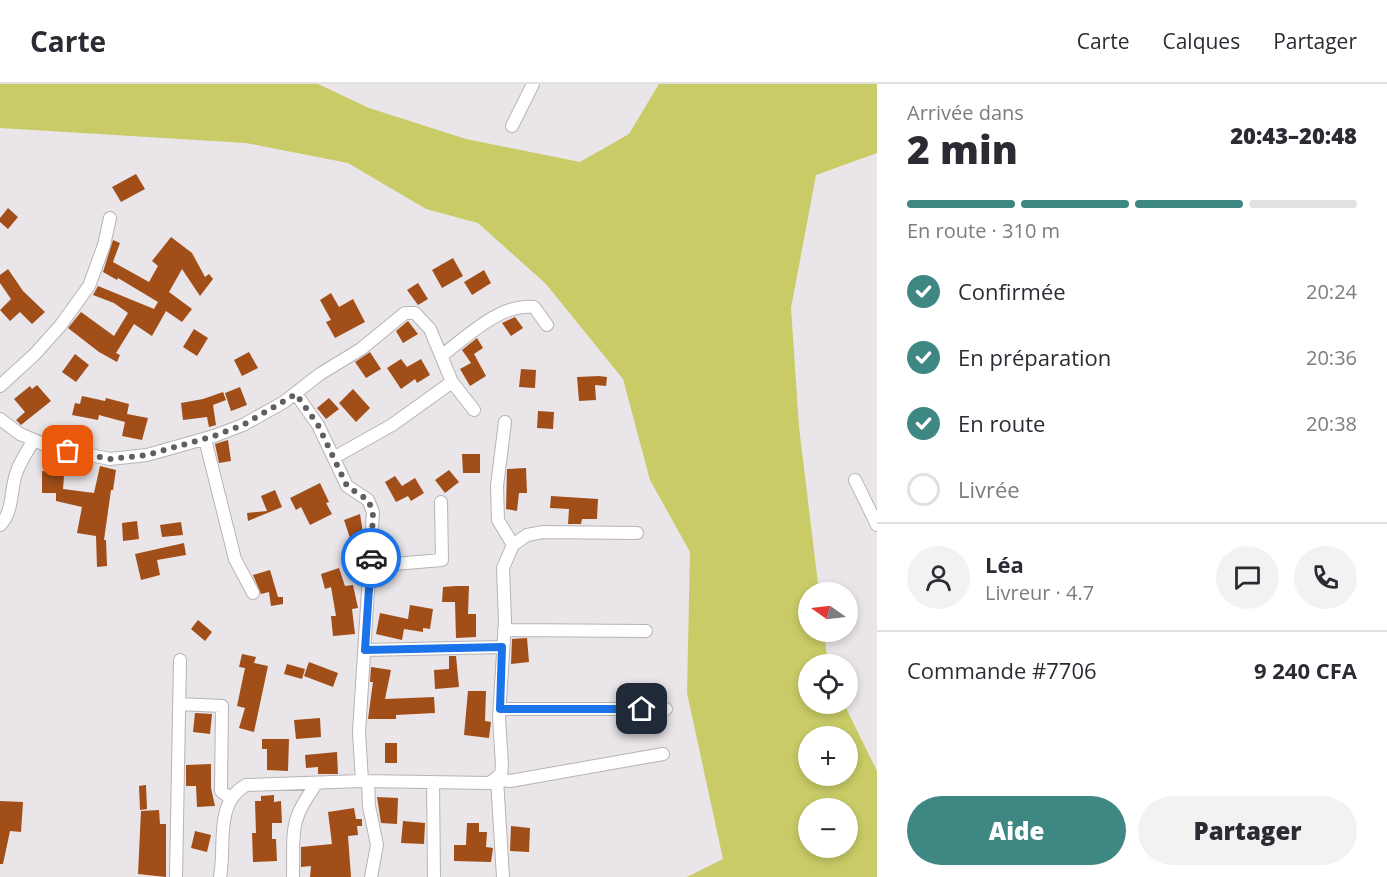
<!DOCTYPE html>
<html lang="fr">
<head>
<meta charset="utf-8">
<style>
  :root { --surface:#fff; --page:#f2f2f3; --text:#2b2b33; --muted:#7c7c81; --line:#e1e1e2; --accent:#3f8783 }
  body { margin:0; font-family:"Open Sans",sans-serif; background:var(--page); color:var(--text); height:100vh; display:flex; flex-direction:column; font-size:22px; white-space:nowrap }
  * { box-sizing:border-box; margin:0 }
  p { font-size:20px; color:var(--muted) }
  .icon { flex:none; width:33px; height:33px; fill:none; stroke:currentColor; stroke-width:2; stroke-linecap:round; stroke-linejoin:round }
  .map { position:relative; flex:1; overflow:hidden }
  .panel { display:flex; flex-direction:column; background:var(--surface); width:510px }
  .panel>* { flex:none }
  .needle { width:39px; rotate:284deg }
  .fabs { position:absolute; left:798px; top:498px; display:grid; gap:12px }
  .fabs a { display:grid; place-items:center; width:60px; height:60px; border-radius:50%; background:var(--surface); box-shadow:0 3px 9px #0003; font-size:30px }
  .pin { position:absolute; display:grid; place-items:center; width:51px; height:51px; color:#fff; margin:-26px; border-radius:12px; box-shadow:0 3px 9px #0006 }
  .courier { position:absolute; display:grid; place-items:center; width:60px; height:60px; margin:-30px; border:4px solid #1a73e8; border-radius:50%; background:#fff; color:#222; box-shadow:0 2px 8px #0007 }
  .headline em { font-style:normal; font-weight:800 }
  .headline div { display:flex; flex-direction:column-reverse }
  .headline { display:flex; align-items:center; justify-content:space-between; height:102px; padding:0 30px }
  h1 { font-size:39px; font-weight:800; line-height:45px }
  .bar { display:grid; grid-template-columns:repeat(4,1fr); gap:9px 6px; align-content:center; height:72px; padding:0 30px }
  .bar i { height:8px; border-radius:4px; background:var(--line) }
  .bar .on { background:var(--accent) }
  .bar p { grid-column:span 4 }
  .line { display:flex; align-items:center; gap:15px; padding:0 30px; border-top:2px solid var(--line) }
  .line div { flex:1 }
  .round { display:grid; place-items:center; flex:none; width:63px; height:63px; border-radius:32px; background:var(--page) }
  ol { padding:0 30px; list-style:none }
  li { display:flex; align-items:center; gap:18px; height:66px }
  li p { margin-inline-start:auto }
  li .icon { padding:6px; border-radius:50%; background:var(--accent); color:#fff; stroke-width:4 }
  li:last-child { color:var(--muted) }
  li i { width:33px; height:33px; border:3px solid var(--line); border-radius:50% }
  .cta { display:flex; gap:12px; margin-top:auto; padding:12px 30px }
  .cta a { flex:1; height:69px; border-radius:36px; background:var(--accent); color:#fff; font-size:24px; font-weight:800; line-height:69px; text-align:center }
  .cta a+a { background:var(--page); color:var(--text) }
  header { display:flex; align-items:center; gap:36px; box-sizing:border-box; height:84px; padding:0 30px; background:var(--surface); border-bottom:2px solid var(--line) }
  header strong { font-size:28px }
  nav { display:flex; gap:33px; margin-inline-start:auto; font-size:21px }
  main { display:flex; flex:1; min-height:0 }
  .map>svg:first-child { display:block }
</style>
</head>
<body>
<header>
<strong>Carte</strong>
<nav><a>Carte</a><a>Calques</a><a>Partager</a></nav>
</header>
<main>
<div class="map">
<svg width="877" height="793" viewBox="0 0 877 793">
  <rect width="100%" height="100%" fill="#e9e5e9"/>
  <path fill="#c8cb66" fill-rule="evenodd" d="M0 0H318L369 24 466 55 580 78 629 50 659 0H877V69L816 91 791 224 799 343 819 508H808V548H824L828 580H808V620H844L877 687V793H687L723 775 687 609 690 468 650 396 623 295 546 200 478 139 426 125 348 79 246 59 0 44ZM808 652H848V692H808ZM808 724H848V764H808Z"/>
  <path fill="#a14e18" d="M136 90 145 105 121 118 112 103Z
    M8 124 18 133 8 145 0 138V134Z
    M171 153 192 169 205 193 209 190 213 195 200 212 182 185 169 208 192 225 182 238 166 227 152 252 134 240 116 269 120 271 117 278 99 268 68 244 81 228 114 252 128 229 114 219 93 211 98 202 154 225 158 218 118 194 117 196 103 188 113 156 120 159 113 178 149 198 158 182 152 177Z
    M453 174 463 192 442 204 432 186Z
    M8 185 23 207 45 228 32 240 20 228 10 237 0 226 11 215 0 199V191Z
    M484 186 491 199 472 211 464 198Z
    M418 199 428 215 418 221 407 206Z
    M331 209 339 223 353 215 365 238 335 254 326 238 331 236 320 216Z
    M515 233 523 244 511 252 502 239Z
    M408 237 418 250 403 259 396 247Z
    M194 245 208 254 197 272 183 263Z
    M477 254 483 264 474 270 486 292 470 302 460 285 471 279 462 266Z
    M249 268 258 284 242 292 234 276Z
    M370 268 381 285 366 294 355 278Z
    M75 270 89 281 76 298 62 288Z
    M401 275 407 283 421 275 430 291 417 299 415 295 401 305 387 284Z
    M521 285 536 286 535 304 519 303Z
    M599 292 607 293 606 302 595 301 596 316 579 317 577 293Z
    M37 301 51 317 21 341 16 336 25 328 14 315 30 302 32 305Z
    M240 303 247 321 231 327 225 309Z
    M353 305 370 324 356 338 339 319Z
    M223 308 226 316 213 321 216 341 209 343 207 333 183 336 181 319 203 315Z
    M82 312 105 317 106 314 129 320 127 330 148 334 142 356 122 352 125 338 99 331 98 336 72 331 75 319 80 320Z
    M329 314 339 325 326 335 317 324Z
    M538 327 554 328 553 345 537 344Z
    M228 356 231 377 219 379 215 360Z
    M462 370H480V389H463Z
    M100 382 116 386 113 406H111L104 456H106L107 482 97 483 96 452 77 449 82 423 56 417V409H42V387L56 388 55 392H64L63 405 94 409Z
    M526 384 527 409H519L517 427 506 425 507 385Z
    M449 386 459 398 445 409 435 396Z
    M395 392 402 402 415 394 424 409 411 417 408 412 396 418 385 398Z
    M320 399 329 418 326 419 332 430 310 441 301 423 296 426 290 414Z
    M275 406 282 423 248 437 247 429 267 427 261 412Z
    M551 412 598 415 597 435H582L581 440H568L569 425 550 424Z
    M360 430 363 449 350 454 344 436Z
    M137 437 139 455 123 457 122 439Z
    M181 438 183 451 162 453 160 441Z
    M184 459 186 471 157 476 160 491 141 496 135 470Z
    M339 484 345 502 353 501 358 524 352 525 355 550 333 552 331 532H336L331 503 325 505 321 490Z
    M270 486 278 513H283V520L271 522 269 508 261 510 253 491Z
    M456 502H469L468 530H476V553L456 554 455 518H442L443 503Z
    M410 521 433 525 430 545 423 544V548L404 545 402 556 376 550 380 529 408 535Z
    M198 536 212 548 205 557 191 545Z
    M527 554 529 578 511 580 512 555Z
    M242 570 256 573 254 579 268 582 254 648 239 644 245 624 237 622 245 584 239 583Z
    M449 572H456L459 603 435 605 434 586 449 585Z
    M309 578 338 589 333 603 304 592Z
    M287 580 305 585 302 595 284 590Z
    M371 583 391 586 385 615 434 613 435 629 396 631V635H368L373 598H370Z
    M468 607H486L485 637 491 638 489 654 464 651Z
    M195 629 212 630 210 650 193 648Z
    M320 634 321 653 296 655 294 636Z
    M262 655H289L288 687 267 686V665H262Z
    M385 659H397V679H385Z
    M337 668 338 690H318V683L306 684 305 671Z
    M211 680V704L215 722 197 723 196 702H186V681Z
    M146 701 147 725 140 726 139 702Z
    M274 711V718L281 717 282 739H272V755H276L277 777 253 778 252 749H256L255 717H261V712Z
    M377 713 398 714 397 740 381 739Z
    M0 717 23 718 21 748 10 747 3 780H0Z
    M354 724 356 735H362V742H357L358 751 348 752 351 793H310L311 782 301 783V763L332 760 328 728Z
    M159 726 160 740H166V793L138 790 141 727Z
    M403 737 425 739 424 760 401 759Z
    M467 739H479V748H487L486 763 493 764 491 778 454 777V761H466Z
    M511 742 530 744 529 768 510 767Z
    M195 747 211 751 207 768 191 764Z"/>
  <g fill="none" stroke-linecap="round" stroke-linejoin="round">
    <g stroke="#b7b3b7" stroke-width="14">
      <path id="minor" d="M512 42 533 0
        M441 272C467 253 500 219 534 223L547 241
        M0 302 35 270 60 242 89 202 104 161 110 134
        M296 310 318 341 347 402 368 416 373 428 359 648 362 697
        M0 335 20 350 50 363 110 375 147 371 214 352 243 341 284 318 320 290 361 265 405 229H415L430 245 452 298 474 326
        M505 338 497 402 498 436 513 461
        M205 355 235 475 253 509
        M335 373 392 341 452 298
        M855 396 877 441
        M0 441C14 428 10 404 17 387 21 376 28 367 33 357
        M370 482 442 476 441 418
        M504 546 646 547
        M365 566 502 563
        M179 620 222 622 221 707 230 714
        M500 625H666
        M368 697 369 722 377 761 371 793
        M433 698 434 793
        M176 793 180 576
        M220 793C226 762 214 719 246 701L362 697 490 699 501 690 502 681 499 633 505 537 503 484 513 461 527 451 543 448 637 449
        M293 793C294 747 288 738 317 699
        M503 793 497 695 510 697 663 670"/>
    </g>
    <use href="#minor" stroke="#fff" stroke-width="12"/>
  </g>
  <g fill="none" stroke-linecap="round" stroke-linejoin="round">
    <path stroke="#615e61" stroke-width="6" stroke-dasharray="0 10.8" d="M68 367 110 375 147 371 214 352 243 341 296 310 318 341 347 402 368 416 373 428 371 474"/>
    <path stroke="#1a73e8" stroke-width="8" d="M371 474 365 566 502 563 500 625H642"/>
  </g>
</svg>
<div class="fabs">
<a><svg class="needle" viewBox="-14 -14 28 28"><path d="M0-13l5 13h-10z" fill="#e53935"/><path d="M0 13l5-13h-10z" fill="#7c7c81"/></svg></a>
<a><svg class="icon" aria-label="locate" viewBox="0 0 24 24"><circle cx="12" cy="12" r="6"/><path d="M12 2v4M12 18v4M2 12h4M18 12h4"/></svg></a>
<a>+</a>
<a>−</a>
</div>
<div class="pin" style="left:68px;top:367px;background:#ea580c"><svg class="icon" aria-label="bag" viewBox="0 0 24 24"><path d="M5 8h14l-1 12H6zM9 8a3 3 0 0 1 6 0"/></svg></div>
<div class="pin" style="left:642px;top:625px;background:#1f2937"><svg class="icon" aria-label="home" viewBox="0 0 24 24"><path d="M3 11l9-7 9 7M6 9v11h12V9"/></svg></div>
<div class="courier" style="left:371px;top:474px"><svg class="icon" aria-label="car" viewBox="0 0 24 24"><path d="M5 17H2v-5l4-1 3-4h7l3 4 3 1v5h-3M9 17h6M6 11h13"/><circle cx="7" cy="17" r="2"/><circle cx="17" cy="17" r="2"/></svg></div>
</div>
<section class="panel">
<div class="headline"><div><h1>2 min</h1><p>Arrivée dans</p></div><em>20:43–20:48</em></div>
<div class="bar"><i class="on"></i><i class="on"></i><i class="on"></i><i></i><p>En route · 310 m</p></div>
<ol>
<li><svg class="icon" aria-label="check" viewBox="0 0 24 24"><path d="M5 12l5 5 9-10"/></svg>Confirmée<p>20:24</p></li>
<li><svg class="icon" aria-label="check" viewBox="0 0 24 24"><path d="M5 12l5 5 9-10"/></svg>En préparation<p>20:36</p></li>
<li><svg class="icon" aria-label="check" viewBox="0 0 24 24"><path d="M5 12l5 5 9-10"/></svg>En route<p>20:38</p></li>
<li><i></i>Livrée</li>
</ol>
<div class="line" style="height:108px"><a class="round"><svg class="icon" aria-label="person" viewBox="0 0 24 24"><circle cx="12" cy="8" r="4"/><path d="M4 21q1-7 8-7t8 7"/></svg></a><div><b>Léa</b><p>Livreur · 4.7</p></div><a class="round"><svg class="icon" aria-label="chat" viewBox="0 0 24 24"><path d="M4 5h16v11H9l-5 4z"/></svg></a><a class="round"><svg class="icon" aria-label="phone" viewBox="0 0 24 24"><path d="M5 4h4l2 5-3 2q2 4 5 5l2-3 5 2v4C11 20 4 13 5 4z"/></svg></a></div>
<div class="line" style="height:78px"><div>Commande #7706</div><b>9 240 CFA</b></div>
<div class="cta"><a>Aide</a><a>Partager</a></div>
</section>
</main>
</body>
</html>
